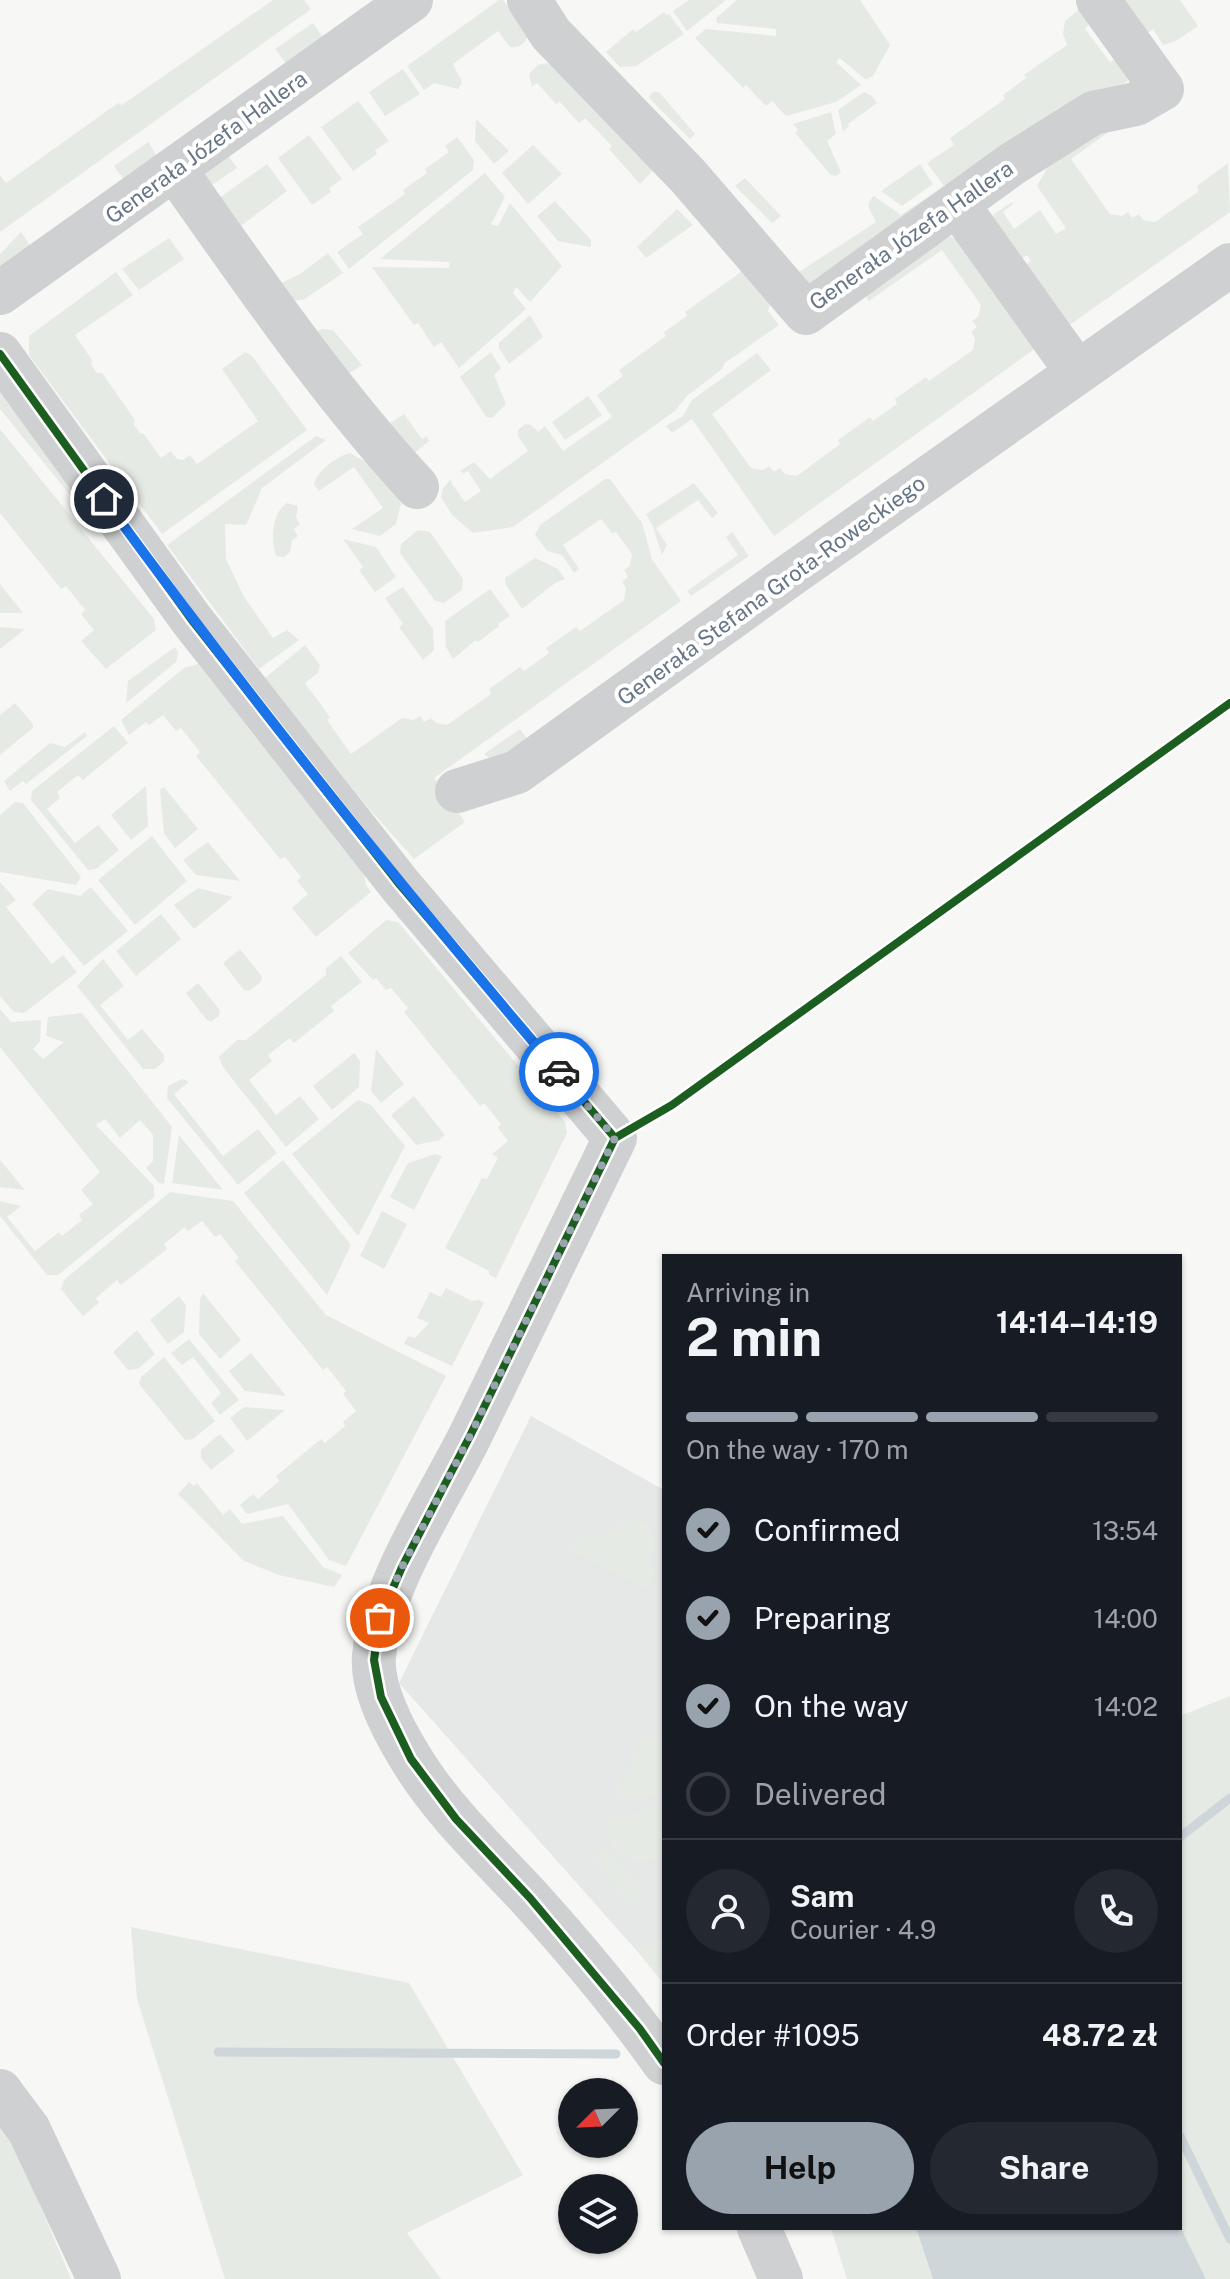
<!DOCTYPE html>
<html lang="en">
<head>
<meta charset="utf-8">
<style>
  :root { --surface:#171b24; --page:#242831; --text:#f1f3f6; --muted:#9ea1a6; --line:#363941; --accent:#99a3ad }
  body { margin:0; font-family:"Public Sans",sans-serif; background:var(--page); color:var(--text); height:100vh; display:flex; flex-direction:column; font-size:30px; white-space:nowrap }
  * { box-sizing:border-box; margin:0 }
  p { font-size:26px; color:var(--muted) }
  .icon { flex:none; width:44px; height:44px; fill:none; stroke:currentColor; stroke-width:2; stroke-linecap:round; stroke-linejoin:round }
  .map { position:relative; flex:1; overflow:hidden }
  .panel { position:absolute; left:662px; top:1254px; width:520px; height:976px; display:flex; flex-direction:column; background:var(--surface); border-radius:0px; box-shadow:0 2px 6px #0004 }
  .panel>* { flex:none }
  .needle { width:52px; rotate:246deg }
  .fabs { position:absolute; left:558px; top:2078px; display:grid; gap:16px }
  .fabs a { display:grid; place-items:center; width:80px; height:80px; border-radius:50%; background:var(--surface); box-shadow:0 2px 6px #0004; font-size:40px }
  .pin { position:absolute; display:grid; place-items:center; width:68px; height:68px; color:#fff; margin:-34px; border:4px solid #fff; border-radius:50%; box-shadow:0 2px 8px #0007 }
  .courier { position:absolute; display:grid; place-items:center; width:80px; height:80px; margin:-40px; border:6px solid #1a73e8; border-radius:50%; background:#fff; color:#222; box-shadow:0 2px 10px #0007 }
  .headline em { font-style:normal; font-weight:700 }
  .headline div { display:flex; flex-direction:column-reverse }
  .headline { display:flex; align-items:center; justify-content:space-between; height:136px; padding:0 24px }
  h1 { font-size:52px; font-weight:700; line-height:60px }
  .bar { display:grid; grid-template-columns:repeat(4,1fr); gap:12px 8px; align-content:center; height:96px; padding:0 24px }
  .bar i { height:10px; border-radius:6px; background:var(--line) }
  .bar .selected { background:var(--accent) }
  .bar p { grid-column:span 4 }
  .line { display:flex; align-items:center; gap:20px; padding:0 24px; border-top:2px solid var(--line) }
  .line div { flex:1 }
  .round { display:grid; place-items:center; flex:none; width:84px; height:84px; border-radius:42px; background:var(--page) }
  ol { padding:0 24px; list-style:none }
  li { display:flex; align-items:center; gap:24px; height:88px }
  li p { margin-inline-start:auto }
  li .icon { padding:8px; border-radius:50%; background:var(--accent); color:#111; stroke-width:4 }
  li:last-child { color:var(--muted) }
  li i { width:44px; height:44px; border:4px solid var(--line); border-radius:50% }
  .button { display:flex; gap:16px; margin-top:auto; padding:16px 24px }
  .button a { flex:1; height:92px; border-radius:48px; background:var(--accent); color:#111; font-size:32px; font-weight:700; line-height:92px; text-align:center }
  .button a+a { background:var(--page); color:var(--text) }
  .map>svg:first-child { display:block }
</style>
</head>
<body>
<div class="map">
<svg width="1230" height="2279" viewBox="0 0 1230 2279">
  <rect width="100%" height="100%" fill="#f7f7f6"/>
  <path fill="#e6e7e7" d="M531 1416 664 1490V1938L637 1951 399 1683Z"/>
  <path fill="#e6eae4" d="M273 0H304L311 9 0 232V175L6 183 118 103 122 105Z
    M499 0H503L529 34C525 43 521 48 510 47L498 31 453 64 462 82 458 89 434 83 424 90 407 66Z
    M689 0H726L687 31 673 11Z
    M737 0H860L890 45 873 76 866 80 840 58 836 62 861 85 836 102 786 116 772 101 766 106 746 85 743 88 695 38 706 29 776 36V29L717 23 716 18Z
    M1117 0H1180L1198 26 1176 41 1163 45 1153 29 1146 34Z
    M1084 5 1094 18 1085 29 1110 62 1120 57 1130 77 1125 83 1105 90 817 285 785 281 876 222C871 210 863 205 874 196L901 215 944 186 927 163 954 145 950 138 1005 99 1003 95 1026 78 1024 75 1067 45 1063 34 1065 21Z
    M664 12 666 15 669 14 684 34 636 66 620 67 606 52 633 29 636 32Z
    M313 23 325 40 288 66 275 49Z
    M546 63 563 69 655 168 640 184 609 149 612 146 585 118 579 123 560 102 556 104 537 83 532 87 529 74 538 65Z
    M403 69 420 94 385 116 369 92Z
    M653 92H659L695 134 690 139 651 100 649 96Z
    M864 92 872 96 877 103 848 124 849 126 843 131 838 110Z
    M358 101 389 141 375 150 377 154 353 171 321 127Z
    M831 112 836 134 827 141 841 172 836 176 830 174 795 133 798 129 793 124Z
    M476 119 509 151 494 164 475 141Z
    M1101 123 1113 129 1071 159 1110 214 1122 216 1128 212 1132 218 1139 214 1143 220 1155 222 1199 191 1197 186 1228 163 1230 212 1068 326 1023 267 1031 261 1027 255 1019 260 992 223 994 214 1012 202 1013 204 1003 212 1014 229 1040 210 1056 234 1066 228 1037 186 1054 156Z
    M309 135 342 179 329 188 331 192 312 205 278 158Z
    M457 137 474 160 473 170 349 269 337 252 363 234 358 227 405 194 403 190 427 173 425 169 449 152 445 146Z
    M148 142 159 159 126 183 114 166Z
    M533 145 562 174 528 204 502 173Z
    M227 154 237 168 203 191 199 177Z
    M267 164 287 191 237 229 211 204Z
    M920 164 933 184 902 206 881 191Z
    M485 173 505 197 491 224 498 226 510 203 562 266 530 302 516 287 513 293 526 309 459 368 441 342 434 347 418 323 414 325 372 267 449 268 450 262 380 259Z
    M745 178 781 216 772 223 735 186Z
    M555 201 591 240V247L558 241 537 216Z
    M677 209 693 225 646 258 637 247Z
    M21 232 32 248 0 270V254Z
    M947 236 959 239 1036 348 774 536 692 419 672 433 666 426 683 416 692 400 757 353 771 370 712 414 751 468 763 470 769 466 774 472 780 468 785 474 797 476 840 444 838 440 870 417 873 421 897 404 895 399 926 377 929 381 973 350 975 338 971 332 977 327 972 321 978 317 981 305 942 250 869 301 864 294Z
    M169 238 184 259 139 290 122 269Z
    M328 253 343 273 303 300H291L279 284 300 274Z
    M744 270 770 305 768 311 779 325 725 363 722 369 687 396 675 411 513 527 473 533 452 515 441 497 443 488 451 479 452 484 465 502 481 491 468 471 463 474 461 470 474 462 490 479 528 451 518 436V430L525 424 531 425 538 432 545 426 563 451 612 417 597 395 623 376 619 370 666 336 664 332 687 316 685 312Z
    M116 272 133 295 75 335 92 360 91 364 97 373H102L135 420 134 425 140 433 144 434 161 458 171 451 177 459 183 460 190 455 197 464 258 421 222 369 245 352 252 356 307 430 162 534 29 355V336Z
    M530 315 543 337 509 364 499 348V343Z
    M322 329 333 330 362 365 345 376 312 333Z
    M491 352 501 368 494 375 506 404 492 418 486 417 460 377Z
    M0 382 153 597 0 409Z
    M588 396 602 415 565 440 552 422Z
    M404 414 422 439 427 436 429 441 413 454 390 423Z
    M0 429 154 619 156 630 106 669 81 641 94 630 81 614 85 610 66 586 61 589 0 513Z
    M316 436 326 440 262 488 246 525 225 524 226 559 244 597 273 638 287 630 299 640 259 669 167 545Z
    M350 453 371 465 401 503 396 524 380 536 352 529 383 508 354 467 319 491 314 484C317 471 337 456 350 453Z
    M605 479H610L642 523 652 559 681 601 434 778 465 822 414 859 365 804 265 678 305 645 320 665 318 673 305 683 330 717 327 720 351 754 402 718 413 720 420 716 424 722 431 718 436 723 447 725 491 694 489 689 520 667 524 671 549 653 546 648 576 627 580 631 624 600 626 588 622 582 628 577 624 570 630 566 632 554 616 532 612 533 601 519 563 545 579 569 574 573 562 555 547 551 535 535 540 525Z
    M694 483 718 513 712 518 698 500 656 528 667 545 662 555 653 527 646 514Z
    M287 503 298 506 296 518 300 524 294 529 298 536 292 540 290 552 284 557 276 556C270 539 272 513 287 503Z
    M418 530 430 532 463 579 462 590 444 603 435 601 400 553 401 544Z
    M732 532 749 556 691 596 687 591 738 555 726 537Z
    M343 539 376 547 396 577 375 592 359 570 363 567Z
    M535 558 558 569 565 579 555 583 522 609 506 585 505 578Z
    M0 584 23 613H0Z
    M403 587 433 629 434 650 423 660 399 627 403 624 385 598Z
    M490 589 510 616 498 624 499 626 478 642 476 640 453 659 446 647 445 621Z
    M0 627 25 629 0 649Z
    M175 647 178 653 176 662 126 703 128 681Z
    M198 664 364 873 366 885 371 892 316 937 292 908 308 894 297 881 301 877 285 857 280 859 196 756 200 752 181 728 176 731 163 715 149 725 146 722 129 735 121 720 184 668Z
    M15 703 33 724V728L0 755V715Z
    M114 726 128 743 83 780 78 775 57 792 60 798 47 809 75 843 98 825 119 850 96 869 88 870 31 800 32 791Z
    M520 729 530 743 492 760 484 754Z
    M85 732 87 736 26 784 23 781 10 791 4 781 50 743 65 747Z
    M146 786 148 826 131 840 111 815Z
    M164 787 198 829 175 848 164 833 160 790Z
    M15 802 23 803 81 877 76 885 0 872V815Z
    M152 836 187 881 135 925 98 880Z
    M208 842 240 881 196 875 183 860Z
    M0 882 16 900 6 907 52 964 63 955 77 972 24 1013 14 1012 0 996Z
    M91 887 128 931 84 966 32 904 48 889 80 896Z
    M198 888 233 897 194 929 174 905Z
    M161 914 181 939 136 976 116 951Z
    M386 920 398 922 565 1122 567 1133 496 1278 489 1275V1271L445 1248 482 1178 487 1179 498 1158 492 1154 508 1141 498 1128 501 1124 484 1103 480 1106 404 1012 408 1008 391 988 386 990 376 978 373 980 348 953Z
    M240 949 262 977 261 982 249 991 244 990 223 963Z
    M341 956 362 982 331 1006 334 1011 294 1043 290 1038 268 1055 272 1061 249 1080 276 1115 300 1096 319 1119 286 1147 223 1067 219 1057 237 1040H246L326 975V968Z
    M103 959 124 986 100 1005 128 1040 142 1029 164 1055V1061L155 1069H143L77 986Z
    M198 983 220 1010 219 1016 211 1022 206 1019 186 993Z
    M0 1009 11 1022 41 1020 40 1041 33 1049 43 1059 64 1042 46 1036 48 1017 82 1013 172 1127 164 1184 159 1183 146 1168 153 1161V1135L140 1120 120 1138 105 1119 96 1125 154 1186V1197L58 1275H47L0 1216V1201L21 1206 7 1217 35 1251 59 1232 62 1236 82 1220 79 1215 93 1204 81 1190 100 1172 0 1047Z
    M376 1049 404 1084 381 1103 371 1091Z
    M354 1053 360 1061 359 1087 332 1110 313 1086Z
    M182 1079 189 1082 174 1094 223 1156 258 1129 277 1153 238 1185 167 1098 168 1086Z
    M414 1096 445 1135 439 1140 416 1145 391 1115Z
    M358 1100 371 1105 405 1146 358 1236 292 1154Z
    M179 1135 223 1190 172 1183Z
    M435 1154 442 1156 414 1210 390 1197 408 1163Z
    M0 1160 25 1190 0 1187Z
    M283 1160 351 1245 327 1295 244 1193Z
    M170 1192 233 1201 326 1315 446 1376 346 1566 329 1560 288 1504 247 1514 240 1505 253 1494 258 1499 279 1481 276 1476 321 1439 325 1443 345 1426 343 1422 356 1411 343 1394 346 1391 327 1367 323 1370 235 1261 239 1258 220 1234 215 1237 202 1221 188 1231 185 1227 164 1244 167 1249 121 1285 117 1280 96 1298 99 1303 83 1316 61 1289 64 1280Z
    M382 1211 407 1224 384 1269 360 1256Z
    M446 1288 472 1301 479 1300 484 1303 452 1366 404 1344 408 1336 415 1338 429 1323 417 1318 430 1292 441 1297Z
    M203 1293 241 1340 220 1359 199 1334 200 1299Z
    M179 1296 186 1305 184 1332 168 1344 150 1320Z
    M137 1330 155 1354 138 1369 128 1370 113 1352Z
    M189 1339 239 1400 220 1415 211 1403 221 1393 193 1357 182 1365 171 1353Z
    M251 1353 286 1396 245 1391 229 1371Z
    M164 1357 215 1421 193 1439 185 1440 139 1384 141 1377Z
    M244 1407 285 1410 247 1441 230 1418Z
    M221 1435 235 1451 211 1470 201 1458V1450L217 1436Z
    M189 1482 194 1486 197 1483 223 1515 230 1509 242 1524 283 1516 323 1567 342 1575 334 1587 279 1575 244 1561 178 1494Z
    M630 1518 647 1525 655 1538 651 1559 655 1573 648 1590 566 1548 584 1534 603 1536 611 1527Z
    M1230 1696V2279H1206L1180 2226V1716Z
    M644 1735 664 1736V1792C646 1800 632 1801 613 1797Z
    M664 1805V1855C643 1867 612 1861 608 1833 607 1827 610 1819 610 1813L630 1814Z
    M605 1845 641 1886 638 1906 633 1909 592 1859Z
    M131 1927 409 1983 523 2175 407 2233 441 2279H225L137 1999Z
    M664 1938V1984L637 1951Z
    M0 2125 15 2146 71 2279H0Z
    M831 2228H916L933 2279H847Z"/>
  <path fill="#cfd6d9" d="M1180 2226 1206 2279H933L916 2228Z"/>
  <g fill="none" stroke-linecap="round" stroke-linejoin="round">
    <path stroke="#cfd6d9" stroke-width="9" d="M1180 1837 1230 1798
      M218 2052 616 2054
      M1180 2136 1230 2239"/>
    <path stroke="#cfd0d1" stroke-width="44" d="M529 0 551 34 688 176 806 313 1012 164 1093 113 1136 104 1162 89 1098 0
      M175 170C252 279 327 389 417 487
      M957 204 1077 372
      M0 293 411 0
      M0 354 191 619 400 885 615 1138C566 1237 519 1337 470 1436 438 1500 380 1587 374 1656 371 1688 394 1731 410 1757 441 1809 486 1851 527 1895 575 1948 623 2005 664 2063
      M457 791 517 772 789 576 1230 265
      M0 2091 29 2130 99 2279
      M759 2228 781 2279"/>
    <g stroke="#fff" stroke-width="13">
      <path id="cycleway" d="M0 354 191 619 400 885 615 1138
        M664 2063 640 2029 530 1898 456 1819 411 1759 381 1697 374 1660 380 1618 402 1567 470 1436 615 1138 672 1105 1230 703"/>
    </g>
    <use href="#cycleway" stroke="#1b5e20" stroke-width="8"/>
  </g>
  <g fill="none" stroke-linecap="round" stroke-linejoin="round">
    <path stroke="#99a3ad" stroke-width="8" stroke-dasharray="0 14.4" d="M380 1618 402 1567 470 1436 615 1138 559 1072"/>
    <path stroke="#1a73e8" stroke-width="10" d="M104 499C248 696 400 886 559 1072"/>
  </g>
  <g text-anchor="middle" stroke-width="8" stroke-linejoin="round" paint-order="stroke">
    <g font-size="22" fill="#677686" stroke="#fff">
      <text transform="translate(206 147) rotate(-36)" y="8">Generała Józefa Hallera</text>
      <text transform="translate(911 235) rotate(-35)" y="8">Generała Józefa Hallera</text>
      <text transform="translate(771 590) rotate(-36)" y="8">Generała Stefana Grota-Roweckiego</text>
    </g>
  </g>
</svg>
<div class="fabs">
<a><svg class="needle" viewBox="-14 -14 28 28"><path d="M0-13l5 13h-10z" fill="#e53935"/><path d="M0 13l5-13h-10z" fill="#9ea1a6"/></svg></a>
<a><svg class="icon" aria-label="layers" viewBox="0 0 24 24"><path d="M12 4l9 5-9 5-9-5zM3 14l9 5 9-5"/></svg></a>
</div>
<div class="pin" style="left:380px;top:1618px;background:#ea580c"><svg class="icon" aria-label="bag" viewBox="0 0 24 24"><path d="M5 8h14l-1 12H6zM9 8a3 3 0 0 1 6 0"/></svg></div>
<div class="pin" style="left:104px;top:499px;background:#1f2937"><svg class="icon" aria-label="home" viewBox="0 0 24 24"><path d="M3 11l9-7 9 7M6 9v11h12V9"/></svg></div>
<div class="courier" style="left:559px;top:1072px"><svg class="icon" aria-label="car" viewBox="0 0 24 24"><path d="M5 17H2v-5l4-1 3-4h7l3 4 3 1v5h-3M9 17h6M6 11h13"/><circle cx="7" cy="17" r="2"/><circle cx="17" cy="17" r="2"/></svg></div>
<section class="panel">
<div class="headline"><div><h1>2 min</h1><p>Arriving in</p></div><em>14:14–14:19</em></div>
<div class="bar"><i class="selected"></i><i class="selected"></i><i class="selected"></i><i></i><p>On the way · 170 m</p></div>
<ol>
<li><svg class="icon" aria-label="check" viewBox="0 0 24 24"><path d="M5 12l5 5 9-10"/></svg>Confirmed<p>13:54</p></li>
<li><svg class="icon" aria-label="check" viewBox="0 0 24 24"><path d="M5 12l5 5 9-10"/></svg>Preparing<p>14:00</p></li>
<li><svg class="icon" aria-label="check" viewBox="0 0 24 24"><path d="M5 12l5 5 9-10"/></svg>On the way<p>14:02</p></li>
<li><i></i>Delivered</li>
</ol>
<div class="line" style="height:144px"><a class="round"><svg class="icon" aria-label="person" viewBox="0 0 24 24"><circle cx="12" cy="8" r="4"/><path d="M4 21q1-7 8-7t8 7"/></svg></a><div><b>Sam</b><p>Courier · 4.9</p></div><a class="round"><svg class="icon" aria-label="phone" viewBox="0 0 24 24"><path d="M5 4h4l2 5-3 2q2 4 5 5l2-3 5 2v4C11 20 4 13 5 4z"/></svg></a></div>
<div class="line" style="height:104px"><div>Order #1095</div><b>48.72 zł</b></div>
<div class="button"><a>Help</a><a>Share</a></div>
</section>
</div>
</body>
</html>
